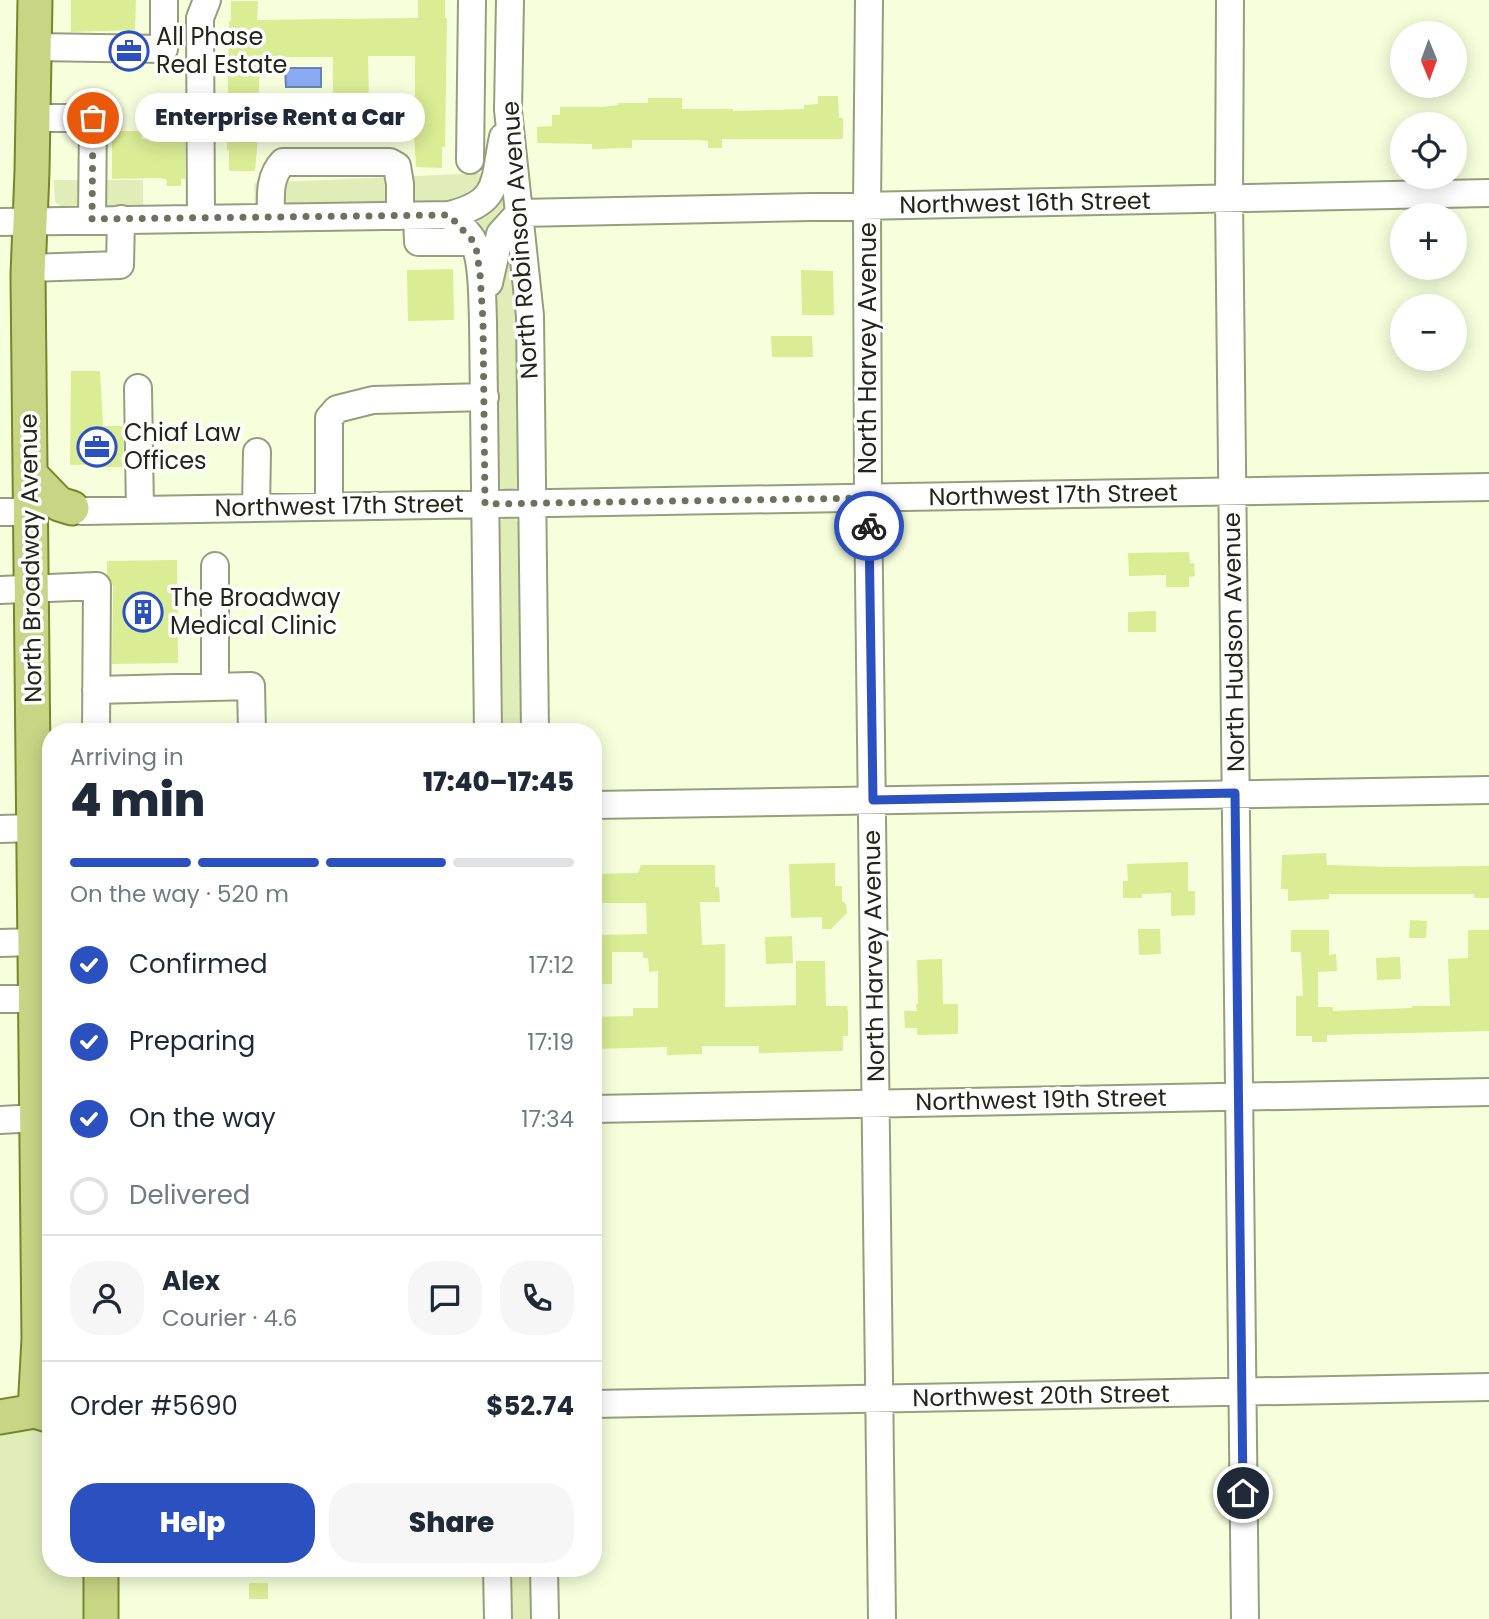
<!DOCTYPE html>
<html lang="en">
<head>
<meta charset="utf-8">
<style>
  :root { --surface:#fff; --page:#f6f6f7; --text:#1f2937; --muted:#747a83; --line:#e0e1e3; --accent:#2b50bf }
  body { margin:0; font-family:Poppins,sans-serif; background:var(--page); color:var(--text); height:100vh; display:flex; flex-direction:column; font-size:26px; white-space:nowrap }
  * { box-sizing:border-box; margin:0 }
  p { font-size:23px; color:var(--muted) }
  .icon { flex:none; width:38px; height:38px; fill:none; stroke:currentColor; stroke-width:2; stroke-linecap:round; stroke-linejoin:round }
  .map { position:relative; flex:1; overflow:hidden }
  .side { position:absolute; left:42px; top:723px; width:560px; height:854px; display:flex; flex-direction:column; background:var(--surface); border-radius:28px; box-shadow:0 4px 18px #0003 }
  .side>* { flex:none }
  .needle { width:46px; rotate:179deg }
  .tools { position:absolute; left:1390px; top:21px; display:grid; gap:14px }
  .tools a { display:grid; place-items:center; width:77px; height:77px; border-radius:50%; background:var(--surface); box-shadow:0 4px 18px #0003; font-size:35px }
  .pin { position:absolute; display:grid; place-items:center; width:60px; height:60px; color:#fff; margin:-30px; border:4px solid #fff; border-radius:50%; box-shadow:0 2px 7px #0007 }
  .courier { position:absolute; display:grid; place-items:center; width:70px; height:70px; margin:-35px; border:5px solid #2b50bf; border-radius:50%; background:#fff; color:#222; box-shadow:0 2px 9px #0007 }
  .bubble { position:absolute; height:49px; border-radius:24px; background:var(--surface); box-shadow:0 4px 18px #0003; font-size:23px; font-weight:800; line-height:49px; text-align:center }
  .head em { font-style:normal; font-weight:800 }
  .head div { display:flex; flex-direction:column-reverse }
  .head { display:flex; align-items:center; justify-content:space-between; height:119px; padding:0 28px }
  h1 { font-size:46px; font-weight:800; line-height:52px }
  .bar { display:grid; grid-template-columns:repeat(4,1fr); gap:10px 7px; align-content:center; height:84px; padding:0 28px }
  .bar i { height:9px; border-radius:5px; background:var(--line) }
  .bar .on { background:var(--accent) }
  .bar p { grid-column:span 4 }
  .line { display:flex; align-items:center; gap:18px; padding:0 28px; border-top:2px solid var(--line) }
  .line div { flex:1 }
  .round { display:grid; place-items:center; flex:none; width:74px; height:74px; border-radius:28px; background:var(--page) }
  ol { padding:0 28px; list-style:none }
  li { display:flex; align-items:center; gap:21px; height:77px }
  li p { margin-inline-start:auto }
  li .icon { padding:7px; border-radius:50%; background:var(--accent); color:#fff; stroke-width:4 }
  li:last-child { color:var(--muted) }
  li i { width:38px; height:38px; border:4px solid var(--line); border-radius:50% }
  .action { display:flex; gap:14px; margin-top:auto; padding:14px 28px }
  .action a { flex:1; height:80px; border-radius:28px; background:var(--accent); color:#fff; font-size:28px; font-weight:800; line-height:80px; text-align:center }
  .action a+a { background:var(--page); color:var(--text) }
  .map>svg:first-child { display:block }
</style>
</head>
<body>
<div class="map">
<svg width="1489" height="1619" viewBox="0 0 1489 1619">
  <rect width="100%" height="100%" fill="#f6fedb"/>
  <path fill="#e1edb9" d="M507 172 505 211 489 248 474 221 490 211Z
    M487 173V178L462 202 255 205 254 183Z
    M54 180H143V208L61 207 55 202Z
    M504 253H509L522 328V484L512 491 498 487 494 481 493 328Z
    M505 517H513L523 527 526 731H497L496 525Z
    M36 1427 51 1432V1568H92L93 1619H0V1430Z
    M506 1568H535L536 1619H507Z"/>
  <path fill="#89aaf4" stroke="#6a82b2" stroke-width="2" d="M285 68H321V87H286Z"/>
  <path fill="#daec94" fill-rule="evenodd" d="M71 0H136L135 30 71 32Z
    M418 0H445V18H447L445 147H442V168L416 167 414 135 258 137 255 171H229V150H227L229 21H231V1H258L257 20 416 18H418ZM368 56H415V97L369 98ZM259 57H333V98L259 99Z
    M818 96H838L839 118H843V139H722V148H708V141L697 140H632V148L592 149V144L537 143V127L552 126V115H560V107H601L618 105V103H648V98H682V109H733V111L804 109V105L818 104Z
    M112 131H142V139L185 138V179H181V186H167L166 179 158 178 112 179Z
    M453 269 454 320 408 321 407 270Z
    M801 270 833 271 834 315H802Z
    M771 336H812L813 357H772Z
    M71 371H100L103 426H123L124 467H100V464L70 465Z
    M1189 552 1190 563H1194L1195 576 1189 577V587H1166V575L1129 576 1128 553Z
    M177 560 178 663 112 664 113 586 107 575V561Z
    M1156 611V632H1128V612Z
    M1326 853 1327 865 1392 867 1489 866V898H1474V894H1329V899L1288 901V889H1281L1282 855Z
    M1188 862V891H1195V915L1171 916V893L1142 894V898H1123V881H1128L1127 864Z
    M835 863V886H842V901L846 904 847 913 831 929H822V917L791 918 789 864Z
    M641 865H715V887H719L720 902H700L702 945 725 944V1007L796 1005V961H825L826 1006H847L848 1011V1036H843V1051L759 1053V1046H702V1054L667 1055V1047L593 1049V1017L633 1016V1008H658V971L649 972 648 958H643V952H612V984H593V965H598L597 935 647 934 646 903H593V874L638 873Z
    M1410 920 1427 921 1426 938H1409Z
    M1138 929H1160L1161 954 1139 955Z
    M1291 930H1329V955L1336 954 1337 971 1318 972V1007H1333V1011L1412 1008V1006H1450L1448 959 1468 958V930H1489V1031L1327 1035V1042H1312V1036H1296V996H1303L1301 952H1291Z
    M792 936 793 963 766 964 765 937Z
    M1400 957 1401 979 1377 980 1376 958Z
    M942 959 943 1004H958V1034L917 1035V1028H905L904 1011H917L916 1004H918L917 960Z
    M249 1583H268V1599H249Z"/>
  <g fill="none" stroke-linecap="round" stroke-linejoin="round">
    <g stroke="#969e7d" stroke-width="30">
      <path id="minor" d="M510 0 508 110 530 316 535 732
        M869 0 867 206 868 498 882 1619
        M1230 0 1229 198 1245 1619
        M34 47 164 49V0
        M33 118H93L92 219
        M470 160 472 0
        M519 213 1489 193
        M449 215C456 222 466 229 472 239 483 258 482 297 483 321L488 732
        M417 216 418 242H473
        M201 218 200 18 207 0
        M271 218C271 197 268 178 283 162H390L397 166 400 184V216
        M0 222 449 215C501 202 493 183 503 137
        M28 268 120 265 121 219
        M489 283 500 234 519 213
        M138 388 140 510
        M329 506V418L337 409 373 400 485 397
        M72 508 82 511 1489 487
        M256 508 257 452
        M0 512H31
        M0 590 97 586 96 732
        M215 687V566
        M96 690 251 686 252 732
        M593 805 1489 790
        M0 829 34 828
        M0 943 35 942
        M0 999H36
        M593 1109 1489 1092
        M0 1120 37 1118
        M593 1404 1489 1387
        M497 1568 498 1619
        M544 1568 545 1619"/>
    </g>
    <g stroke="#77862b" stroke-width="37">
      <path id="major" d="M35 0 32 171 28 275 39 1339 35 1411
        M30 474 59 504 72 508
        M0 1417 35 1411 51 1416
        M101 1568V1619"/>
    </g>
    <use href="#minor" stroke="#fff" stroke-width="26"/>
    <use href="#major" stroke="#c8d585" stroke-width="33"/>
  </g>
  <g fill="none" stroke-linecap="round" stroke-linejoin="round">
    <path stroke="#6d725d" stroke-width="7" stroke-dasharray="0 12.6" d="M93 118 92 219 449 215 472 240 476 247 480 274 483 321 485 504 869 498V526"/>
    <path stroke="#2b50bf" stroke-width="9" d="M869 526 873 800 1235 793 1243 1493"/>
  </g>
  <defs>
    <g id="office-ring" transform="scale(2.0125)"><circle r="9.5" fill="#fff" stroke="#2b50bf" stroke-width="1.5"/><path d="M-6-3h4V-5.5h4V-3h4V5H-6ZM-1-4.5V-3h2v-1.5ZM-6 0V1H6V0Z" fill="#2b50bf"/></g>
    <g id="building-ring" transform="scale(2.0125)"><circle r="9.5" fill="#fff" stroke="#2b50bf" stroke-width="1.5"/><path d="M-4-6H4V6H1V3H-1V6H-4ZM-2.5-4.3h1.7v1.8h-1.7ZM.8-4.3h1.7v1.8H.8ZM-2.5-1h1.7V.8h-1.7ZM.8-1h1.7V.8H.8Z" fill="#2b50bf"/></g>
  </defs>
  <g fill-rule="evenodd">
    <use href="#office-ring" x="129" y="51"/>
    <use href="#office-ring" x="97" y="447"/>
    <use href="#building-ring" x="143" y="612"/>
  </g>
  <g text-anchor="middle" stroke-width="7" stroke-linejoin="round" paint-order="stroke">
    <g font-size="24" fill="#232619" stroke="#fff" text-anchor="start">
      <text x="156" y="45">All Phase<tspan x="156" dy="28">Real Estate</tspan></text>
      <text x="124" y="441">Chiaf Law<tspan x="124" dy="28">Offices</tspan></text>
      <text x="170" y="606">The Broadway<tspan x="170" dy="28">Medical Clinic</tspan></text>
    </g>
    <g font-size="24" fill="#232619" stroke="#fff">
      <text transform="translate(1025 203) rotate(-1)" y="8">Northwest 16th Street</text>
      <text transform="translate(520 240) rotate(-94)" y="8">North Robinson Avenue</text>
      <text transform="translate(868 348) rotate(-90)" y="8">North Harvey Avenue</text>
      <text transform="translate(1053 495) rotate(-1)" y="8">Northwest 17th Street</text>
      <text transform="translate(339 506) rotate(-1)" y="8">Northwest 17th Street</text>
      <text transform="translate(31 558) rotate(-91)" y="8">North Broadway Avenue</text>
      <text transform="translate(1234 642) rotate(-91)" y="8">North Hudson Avenue</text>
      <text transform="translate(874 956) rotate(-91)" y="8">North Harvey Avenue</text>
      <text transform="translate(1041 1100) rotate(-1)" y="8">Northwest 19th Street</text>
      <text transform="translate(1041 1396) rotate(-1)" y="8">Northwest 20th Street</text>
    </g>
  </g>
</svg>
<div class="tools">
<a><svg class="needle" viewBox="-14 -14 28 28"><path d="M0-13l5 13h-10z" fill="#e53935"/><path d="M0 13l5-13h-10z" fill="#747a83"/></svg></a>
<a><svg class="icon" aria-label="locate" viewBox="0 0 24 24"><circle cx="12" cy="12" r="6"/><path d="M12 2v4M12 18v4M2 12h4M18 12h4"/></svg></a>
<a>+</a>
<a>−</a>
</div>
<div class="pin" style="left:93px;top:118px;background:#ea580c"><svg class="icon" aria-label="bag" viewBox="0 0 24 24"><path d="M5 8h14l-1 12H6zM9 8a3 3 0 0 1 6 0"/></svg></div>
<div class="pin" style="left:1243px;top:1493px;background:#1f2937"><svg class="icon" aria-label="home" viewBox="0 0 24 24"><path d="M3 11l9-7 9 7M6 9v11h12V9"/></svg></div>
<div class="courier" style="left:869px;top:526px"><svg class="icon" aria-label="bike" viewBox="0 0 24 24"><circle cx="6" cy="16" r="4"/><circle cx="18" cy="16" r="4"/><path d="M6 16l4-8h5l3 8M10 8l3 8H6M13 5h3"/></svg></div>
<div class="bubble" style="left:135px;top:93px;width:290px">Enterprise Rent a Car</div>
<section class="side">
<div class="head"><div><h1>4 min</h1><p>Arriving in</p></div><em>17:40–17:45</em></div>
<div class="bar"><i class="on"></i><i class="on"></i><i class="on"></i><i></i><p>On the way · 520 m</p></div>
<ol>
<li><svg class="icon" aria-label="check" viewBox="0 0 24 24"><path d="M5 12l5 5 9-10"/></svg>Confirmed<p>17:12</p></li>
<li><svg class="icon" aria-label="check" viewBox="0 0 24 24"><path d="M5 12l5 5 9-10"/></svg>Preparing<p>17:19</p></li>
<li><svg class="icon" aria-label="check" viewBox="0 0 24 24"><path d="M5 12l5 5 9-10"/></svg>On the way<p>17:34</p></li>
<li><i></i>Delivered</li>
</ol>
<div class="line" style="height:126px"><a class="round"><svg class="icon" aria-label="person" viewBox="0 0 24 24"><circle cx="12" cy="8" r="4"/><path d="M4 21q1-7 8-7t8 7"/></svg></a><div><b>Alex</b><p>Courier · 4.6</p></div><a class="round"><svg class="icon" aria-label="chat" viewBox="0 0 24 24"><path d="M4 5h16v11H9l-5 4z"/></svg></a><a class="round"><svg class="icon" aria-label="phone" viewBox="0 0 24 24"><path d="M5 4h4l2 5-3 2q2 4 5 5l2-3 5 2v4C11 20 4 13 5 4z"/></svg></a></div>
<div class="line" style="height:91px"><div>Order #5690</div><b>$52.74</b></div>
<div class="action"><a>Help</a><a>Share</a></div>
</section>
</div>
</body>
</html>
